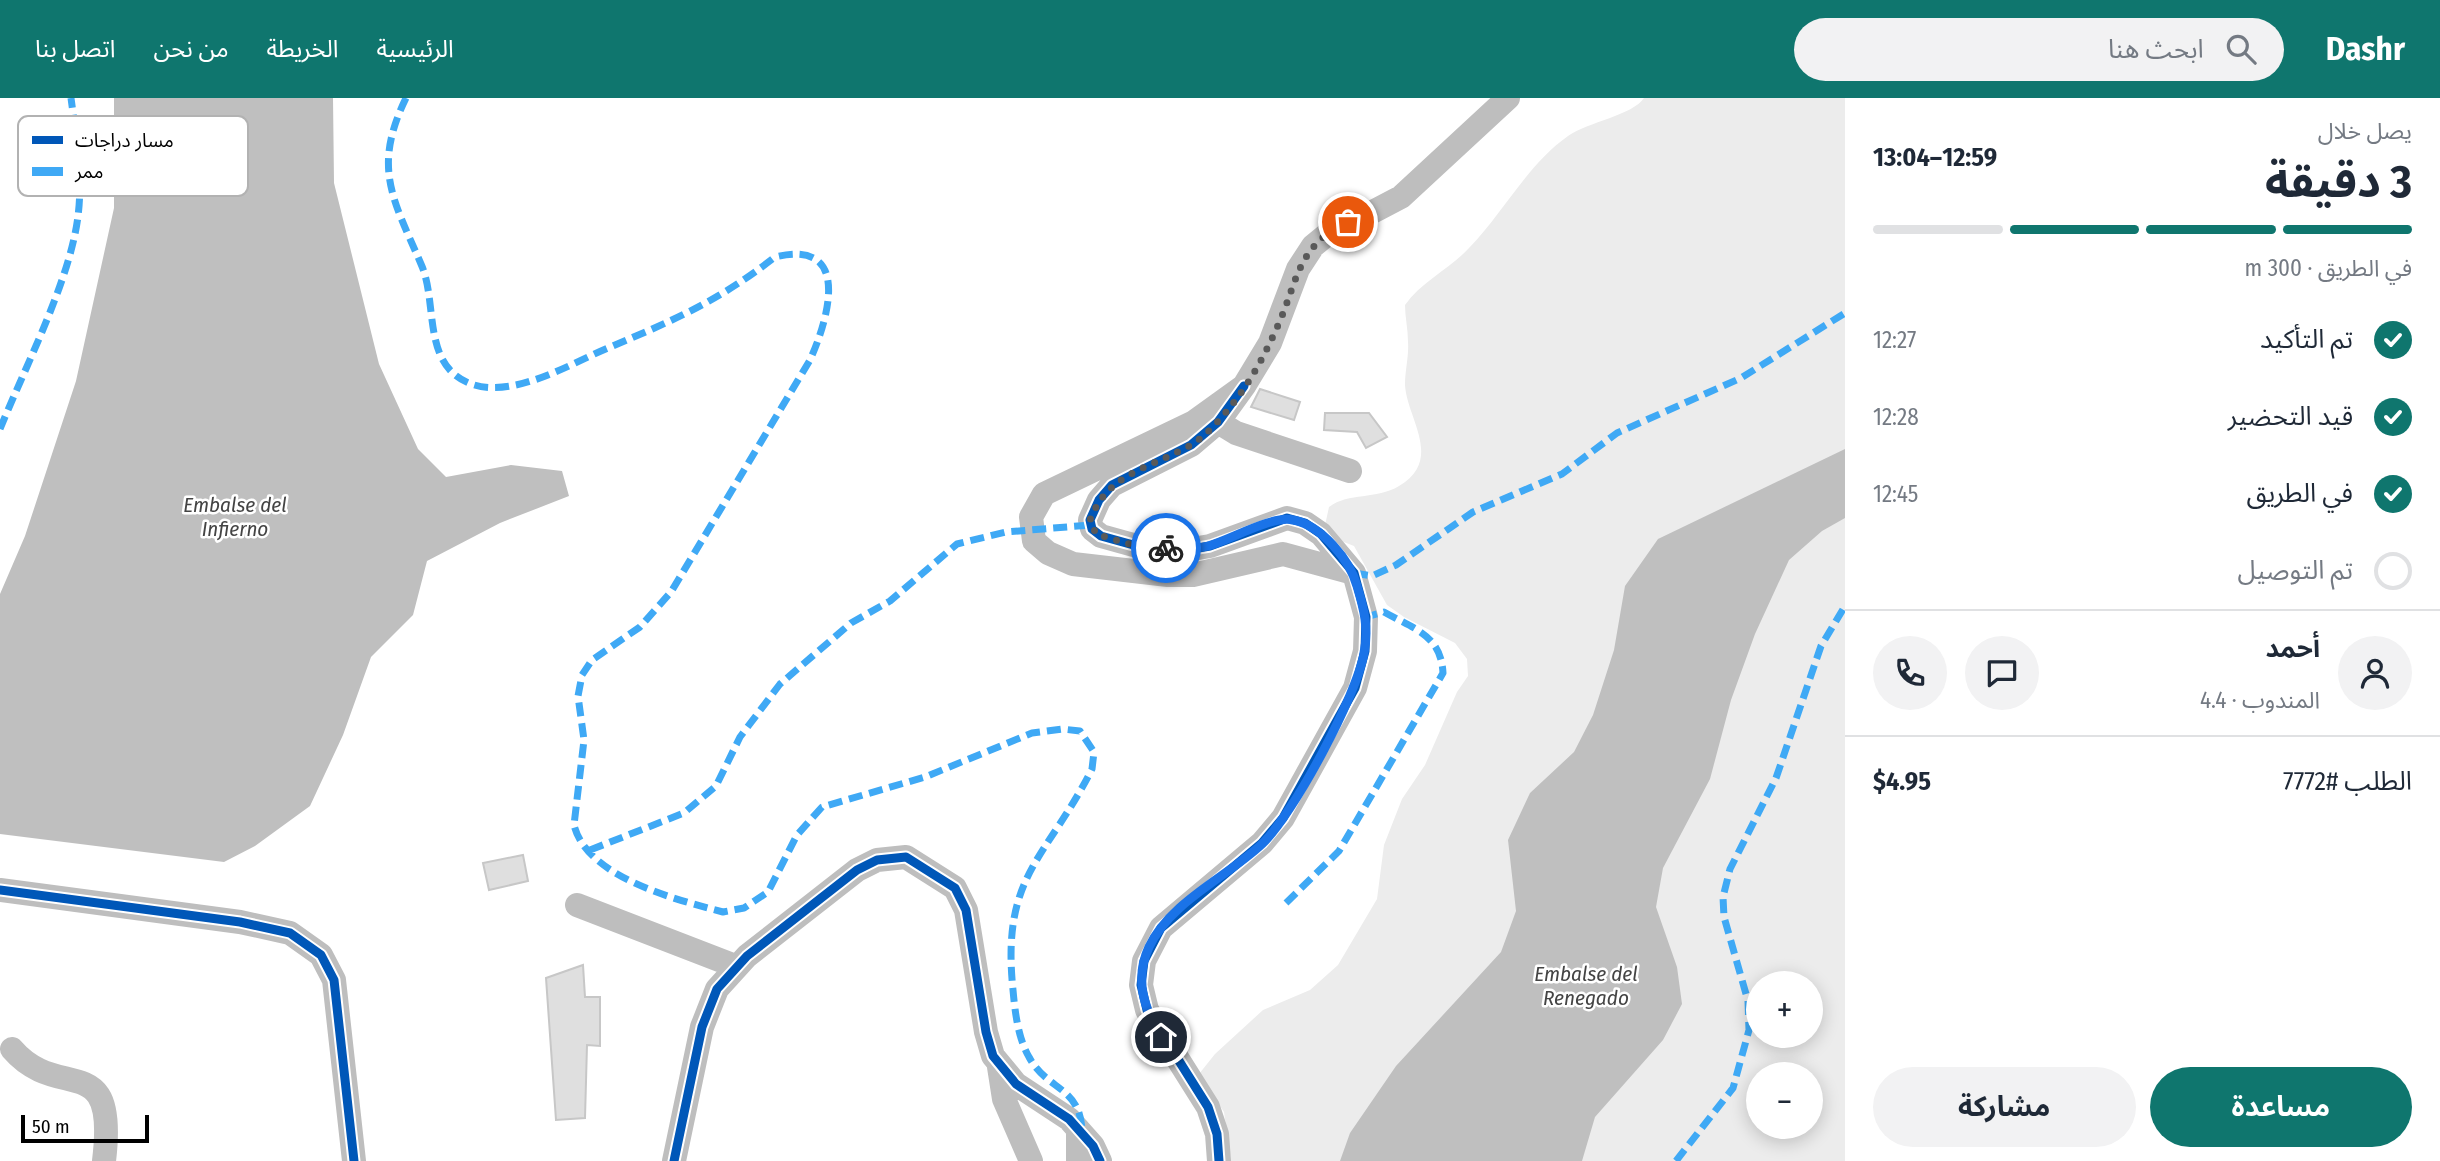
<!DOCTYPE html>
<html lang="ar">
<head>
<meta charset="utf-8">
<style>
  :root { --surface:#fff; --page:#f2f2f3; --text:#1f2937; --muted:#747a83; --line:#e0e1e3; --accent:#0f766e }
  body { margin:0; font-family:"Fira Sans Condensed","Noto Sans Arabic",sans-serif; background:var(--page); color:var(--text); direction:rtl; height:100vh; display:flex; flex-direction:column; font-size:26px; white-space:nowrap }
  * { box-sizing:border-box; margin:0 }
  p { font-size:23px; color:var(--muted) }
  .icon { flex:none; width:38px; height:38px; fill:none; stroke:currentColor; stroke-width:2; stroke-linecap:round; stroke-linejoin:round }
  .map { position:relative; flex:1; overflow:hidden; direction:ltr }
  .side { display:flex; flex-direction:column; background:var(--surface); width:595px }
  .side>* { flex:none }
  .buttons { position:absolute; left:1746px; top:873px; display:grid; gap:14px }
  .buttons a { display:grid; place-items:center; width:77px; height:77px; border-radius:50%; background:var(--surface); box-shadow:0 4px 18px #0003; font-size:35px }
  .scale { position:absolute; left:21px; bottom:18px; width:128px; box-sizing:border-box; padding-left:7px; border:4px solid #000; border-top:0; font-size:19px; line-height:24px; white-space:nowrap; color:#000; -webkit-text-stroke:5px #fff; paint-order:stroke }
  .pin { position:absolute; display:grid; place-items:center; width:60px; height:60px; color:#fff; margin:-30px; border:4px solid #fff; border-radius:50%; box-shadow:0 2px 7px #0007 }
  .courier { position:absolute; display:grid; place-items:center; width:70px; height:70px; margin:-35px; border:5px solid #1a73e8; border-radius:50%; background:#fff; color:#222; box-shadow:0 2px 9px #0007 }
  .head em { font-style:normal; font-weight:700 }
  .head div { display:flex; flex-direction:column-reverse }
  .head { display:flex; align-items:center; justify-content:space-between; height:119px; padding:0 28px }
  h1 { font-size:46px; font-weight:700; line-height:52px }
  .bar { display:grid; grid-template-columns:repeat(4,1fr); gap:10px 7px; align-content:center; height:84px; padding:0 28px }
  .bar i { height:9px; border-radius:5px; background:var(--line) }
  .bar .active { background:var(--accent) }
  .bar p { grid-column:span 4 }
  .line { display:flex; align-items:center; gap:18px; padding:0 28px; border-top:2px solid var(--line) }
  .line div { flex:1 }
  .round { display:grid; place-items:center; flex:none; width:74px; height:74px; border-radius:37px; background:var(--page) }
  ol { padding:0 28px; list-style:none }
  li { display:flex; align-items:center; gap:21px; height:77px }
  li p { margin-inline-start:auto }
  li .icon { padding:7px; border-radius:50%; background:var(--accent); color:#fff; stroke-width:4 }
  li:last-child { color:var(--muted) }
  li i { width:38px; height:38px; border:4px solid var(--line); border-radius:50% }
  .button { display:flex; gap:14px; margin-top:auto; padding:14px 28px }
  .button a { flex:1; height:80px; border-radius:42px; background:var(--accent); color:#fff; font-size:28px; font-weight:700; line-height:80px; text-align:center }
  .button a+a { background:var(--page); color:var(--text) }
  header { display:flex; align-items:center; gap:42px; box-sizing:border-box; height:98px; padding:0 35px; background:var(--accent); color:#fff }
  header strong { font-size:33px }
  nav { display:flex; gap:38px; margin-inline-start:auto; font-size:24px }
  .search { width:490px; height:63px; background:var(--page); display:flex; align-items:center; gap:18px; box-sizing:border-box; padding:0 24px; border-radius:38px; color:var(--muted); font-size:26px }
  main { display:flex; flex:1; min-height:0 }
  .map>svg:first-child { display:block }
</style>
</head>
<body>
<header>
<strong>Dashr</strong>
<div class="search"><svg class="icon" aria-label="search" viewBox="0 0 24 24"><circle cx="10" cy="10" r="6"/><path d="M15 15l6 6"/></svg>ابحث هنا</div>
<nav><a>الرئيسية</a><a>الخريطة</a><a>من نحن</a><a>اتصل بنا</a></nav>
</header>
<main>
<section class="side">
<div class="head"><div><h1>3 دقيقة</h1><p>يصل خلال</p></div><em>12:59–13:04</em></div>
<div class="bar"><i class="active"></i><i class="active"></i><i class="active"></i><i></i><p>في الطريق · 300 m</p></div>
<ol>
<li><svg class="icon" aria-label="check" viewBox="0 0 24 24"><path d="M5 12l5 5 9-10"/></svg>تم التأكيد<p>12:27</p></li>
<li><svg class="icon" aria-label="check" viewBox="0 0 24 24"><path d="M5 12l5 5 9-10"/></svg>قيد التحضير<p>12:28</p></li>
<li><svg class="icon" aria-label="check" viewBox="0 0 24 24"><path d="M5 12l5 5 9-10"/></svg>في الطريق<p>12:45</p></li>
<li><i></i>تم التوصيل</li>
</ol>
<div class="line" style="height:126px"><a class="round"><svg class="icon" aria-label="person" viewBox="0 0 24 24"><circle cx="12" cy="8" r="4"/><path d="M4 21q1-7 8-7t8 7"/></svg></a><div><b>أحمد</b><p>المندوب · 4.4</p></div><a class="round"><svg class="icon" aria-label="chat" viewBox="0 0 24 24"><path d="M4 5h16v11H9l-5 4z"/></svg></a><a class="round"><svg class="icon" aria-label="phone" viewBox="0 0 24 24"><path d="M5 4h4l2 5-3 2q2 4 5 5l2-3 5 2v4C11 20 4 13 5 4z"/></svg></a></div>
<div class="line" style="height:91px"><div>الطلب #7772</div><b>$4.95</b></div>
<div class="button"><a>مساعدة</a><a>مشاركة</a></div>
</section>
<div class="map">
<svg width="1845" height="1063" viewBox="0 0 1845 1063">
  <rect width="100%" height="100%" fill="#fff"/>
  <path fill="#ececec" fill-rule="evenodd" d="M1644 0H1845V1063H1231L1224 1014 1199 976 1215 956 1263 912 1310 892 1338 867 1377 801 1384 747 1402 701 1425 667 1457 594 1468 578 1467 561 1455 545 1404 519 1387 507 1354 448 1331 439 1324 432 1329 409C1349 394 1376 402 1399 388 1444 361 1407 321 1405 287 1405 272 1409 258 1408 244 1408 231 1405 219 1405 207 1422 183 1450 171 1469 150 1504 114 1527 67 1568 38 1588 24 1633 17 1644 0ZM1759 886H1811V938H1759ZM1759 976H1811V1029H1759Z"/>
  <path fill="#bfbfbf" d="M114 0H333L334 85 379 266 418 351 446 379 511 367 562 373 569 398 500 425 427 463 413 517 371 559 343 637 310 708 255 748 224 764 0 736V496L25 438 76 283 114 110Z
    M1845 351V420L1822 433 1789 462 1755 536 1731 602 1710 681 1663 770 1656 809 1677 869 1682 906 1663 942 1595 1019 1582 1063H1340L1350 1035 1396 968 1501 854 1516 813 1508 742 1530 695 1574 654 1593 617 1614 552 1625 488 1658 441Z"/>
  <path fill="#dfdfdf" stroke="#c7c7c7" stroke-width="2" d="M1260 291 1300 304 1294 322 1251 309Z
    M1325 315H1369L1387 339 1366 350 1357 334 1324 332Z
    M523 757 528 783 489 792 483 765Z
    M583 867 585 899H600V948L587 947 585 1020 556 1022 546 880Z"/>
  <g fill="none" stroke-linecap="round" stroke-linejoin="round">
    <path stroke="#bebebe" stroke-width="24" d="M1218 324 1236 335 1350 373
      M1353 475 1283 456 1193 477H1168L1073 466 1048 455 1034 443 1031 419 1044 396 1194 324 1244 288 1270 245 1298 171 1313 148 1335 130 1361 120 1401 99 1508 0
      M0 792 240 824 290 835 321 857 334 882 354 1063
      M577 807 735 868
      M12 951C59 1006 118 948 104 1063
      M999 969 1004 1001 1031 1063
      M674 1063 702 929 717 891 747 858 857 772 877 762 906 759 955 790 966 812 986 934 993 958 1016 986 1069 1021 1093 1048 1100 1063
      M1078 1063V1031
      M1219 1063 1217 1036 1208 1009 1147 912 1141 887 1144 863 1161 830 1262 745 1283 720 1355 590 1365 553 1366 519 1354 475 1321 436 1305 425 1287 420 1210 448 1187 452 1137 448 1101 438 1092 431 1090 422 1099 402 1112 387 1191 347 1218 324 1244 288"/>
    <path stroke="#3fa9f5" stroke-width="7" stroke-dasharray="14 7" stroke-linecap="butt" d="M406 0C372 70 393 101 421 166 436 199 425 251 454 276 496 312 567 267 608 250 674 222 717 204 775 159 853 140 828 222 810 262L671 494 640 529 592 562 582 577 578 598 584 642 574 727C587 780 678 802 723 814L744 810 768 794 797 737 822 709 925 679 1032 635 1062 631 1080 633 1094 654 1092 671C1046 762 1001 777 1013 892 1015 914 1018 940 1029 959 1047 993 1081 988 1082 1034
      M0 331C25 269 70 183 78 118 83 80 76 38 71 0
      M1354 475 1372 478 1396 467 1473 414 1562 376 1617 335 1741 280 1845 215
      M590 752 684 715 716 688 740 639 780 586 851 525 890 503 957 446 1006 434 1090 427
      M1286 805 1339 753 1443 575C1441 537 1414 531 1384 514L1366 519
      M1676 1063 1733 990 1749 932 1748 903 1724 819 1723 799 1730 771 1776 680 1821 548 1845 508"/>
    <g stroke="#fff" stroke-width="13">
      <path id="cycleway" d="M0 792 240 824 290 835 321 857 334 882 354 1063
        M674 1063 702 929 717 891 747 858 857 772 877 762 906 759 955 790 966 812 986 934 993 958 1016 986 1069 1021 1093 1048 1100 1063
        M1219 1063 1217 1036 1208 1009 1147 912 1141 887 1144 863 1161 830 1262 745 1283 720 1355 590 1365 553 1366 519 1354 475 1321 436 1305 425 1287 420 1210 448 1187 452 1137 448 1101 438 1092 431 1090 422 1099 402 1112 387 1191 347 1218 324 1244 288"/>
    </g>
    <use href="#cycleway" stroke="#0057b8" stroke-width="9"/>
  </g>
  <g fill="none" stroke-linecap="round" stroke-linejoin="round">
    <path stroke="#595959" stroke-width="7" stroke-dasharray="0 12.6" d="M1166 450 1136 448 1096 436 1090 422C1108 375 1148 371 1189 348 1205 339 1219 323 1231 308 1251 283 1266 255 1279 225 1298 181 1298 147 1348 124"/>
    <path stroke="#1a73e8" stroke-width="9" d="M1161 939C1144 910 1134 881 1149 849 1170 804 1227 779 1262 746 1293 717 1357 597 1364 555 1369 531 1364 511 1357 488 1350 462 1321 427 1293 422 1272 417 1230 442 1208 448 1193 452 1180 451 1166 450"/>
  </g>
  <g text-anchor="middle" stroke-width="5" stroke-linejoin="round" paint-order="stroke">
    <g font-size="21" font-style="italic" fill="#444" stroke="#fff">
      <text x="235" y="414">Embalse del<tspan x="235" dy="24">Infierno</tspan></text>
      <text x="1586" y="883">Embalse del<tspan x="1586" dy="24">Renegado</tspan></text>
    </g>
  </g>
  <rect x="18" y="18" width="230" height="80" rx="10" fill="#fff" stroke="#b2b2b2" stroke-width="2"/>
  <rect x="32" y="38" width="31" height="8" fill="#0057b8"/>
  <rect x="32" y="69" width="31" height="9" fill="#3fa9f5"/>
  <g font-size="19" fill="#000">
    <text x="75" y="49">مسار دراجات</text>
    <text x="75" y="80">ممر</text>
  </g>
</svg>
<div class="buttons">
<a>+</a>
<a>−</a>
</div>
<div class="scale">50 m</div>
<div class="pin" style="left:1348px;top:124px;background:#ea580c"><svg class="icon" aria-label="bag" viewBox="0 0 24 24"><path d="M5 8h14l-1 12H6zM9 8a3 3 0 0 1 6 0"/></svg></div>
<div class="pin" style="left:1161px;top:939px;background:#1f2937"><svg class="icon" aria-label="home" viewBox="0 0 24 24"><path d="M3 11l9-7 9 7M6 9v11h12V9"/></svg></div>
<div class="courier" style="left:1166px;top:450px"><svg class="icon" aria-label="bike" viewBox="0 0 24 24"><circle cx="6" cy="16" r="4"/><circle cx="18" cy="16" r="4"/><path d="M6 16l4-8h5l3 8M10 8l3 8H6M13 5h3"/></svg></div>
</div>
</main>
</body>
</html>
